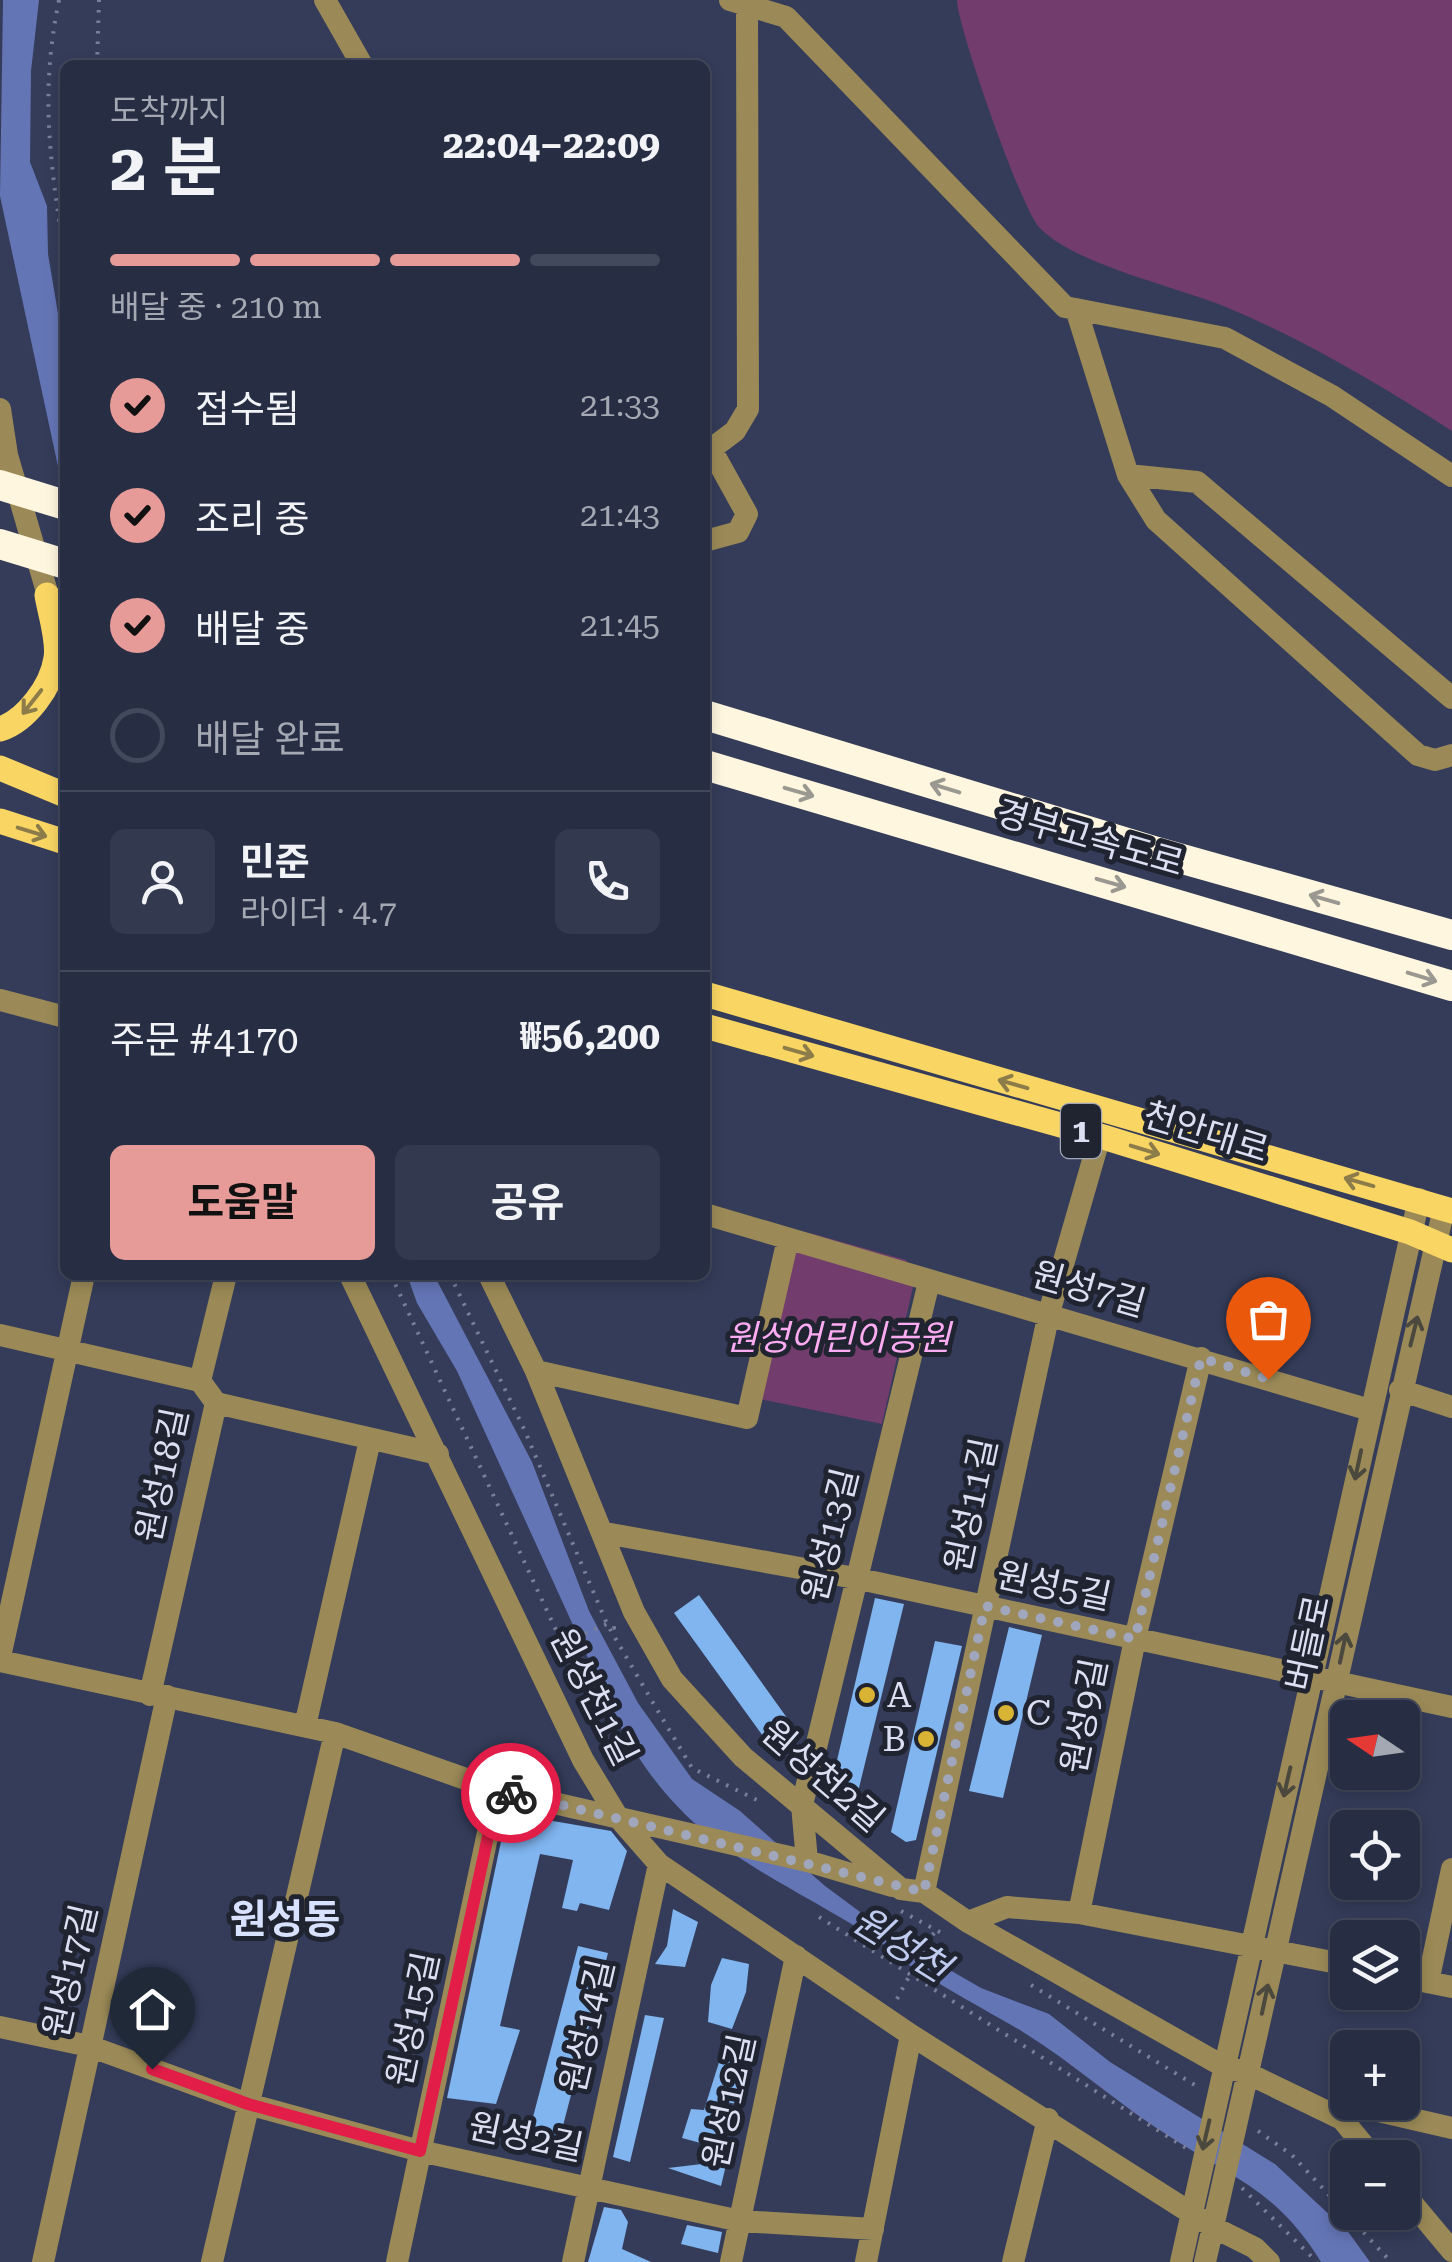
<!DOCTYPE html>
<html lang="ko">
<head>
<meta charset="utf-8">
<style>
  :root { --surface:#272d43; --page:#33394e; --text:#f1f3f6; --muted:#a4a8b2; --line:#43495c; --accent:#e69b98 }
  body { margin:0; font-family:"Roboto Serif","Noto Sans KR",serif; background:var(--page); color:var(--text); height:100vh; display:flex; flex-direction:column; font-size:38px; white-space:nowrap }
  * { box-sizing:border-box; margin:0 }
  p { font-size:32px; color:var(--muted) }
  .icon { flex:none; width:55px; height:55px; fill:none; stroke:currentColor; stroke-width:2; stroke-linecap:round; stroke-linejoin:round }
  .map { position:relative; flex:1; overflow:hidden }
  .drawer { position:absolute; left:60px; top:60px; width:650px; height:1220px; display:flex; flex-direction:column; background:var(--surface); border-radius:15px; box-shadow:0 5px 15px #0003,0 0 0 2px var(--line) }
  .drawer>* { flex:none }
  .needle { width:65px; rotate:283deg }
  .fabs { position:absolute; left:1330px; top:1700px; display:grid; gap:20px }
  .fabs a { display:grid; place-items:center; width:90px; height:90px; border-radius:15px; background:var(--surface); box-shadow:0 5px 15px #0003,0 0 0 2px var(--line); font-size:50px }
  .pin { position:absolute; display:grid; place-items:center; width:85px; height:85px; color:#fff; margin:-102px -42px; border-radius:50% 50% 50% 0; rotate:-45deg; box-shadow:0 0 10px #0007 }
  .pin .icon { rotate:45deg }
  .courier { position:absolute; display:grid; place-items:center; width:100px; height:100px; margin:-50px; border:8px solid #e11d48; border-radius:50%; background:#fff; color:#222; box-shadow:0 2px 12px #0007 }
  .overview em { font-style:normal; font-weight:700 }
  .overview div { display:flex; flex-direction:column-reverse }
  .overview { display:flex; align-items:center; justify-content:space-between; height:170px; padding:0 50px }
  h1 { font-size:65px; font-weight:700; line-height:75px }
  .bar { display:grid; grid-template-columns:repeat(4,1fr); gap:15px 10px; align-content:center; height:120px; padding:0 50px }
  .bar i { height:12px; border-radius:8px; background:var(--line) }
  .bar .selected { background:var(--accent) }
  .bar p { grid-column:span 4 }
  .line { display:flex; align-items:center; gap:25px; padding:0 50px; border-top:2px solid var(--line) }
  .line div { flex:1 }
  .round { display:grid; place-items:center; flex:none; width:105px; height:105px; border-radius:15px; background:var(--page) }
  ol { padding:0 50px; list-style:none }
  li { display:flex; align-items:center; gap:30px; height:110px }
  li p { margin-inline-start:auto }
  li .icon { padding:10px; border-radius:50%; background:var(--accent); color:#111; stroke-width:4 }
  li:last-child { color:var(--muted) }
  li i { width:55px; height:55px; border:5px solid var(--line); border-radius:50% }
  .action { display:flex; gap:20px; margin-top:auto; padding:20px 50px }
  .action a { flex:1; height:115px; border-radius:15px; background:var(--accent); color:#111; font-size:40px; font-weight:700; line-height:115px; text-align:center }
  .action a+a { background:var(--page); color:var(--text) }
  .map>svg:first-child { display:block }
</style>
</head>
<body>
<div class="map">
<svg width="1452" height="2262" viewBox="0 0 1452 2262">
  <rect width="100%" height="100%" fill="#343c59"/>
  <path fill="#723d6c" d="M957 0H1452V431C1381 385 1305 340 1226 307 1178 287 1072 264 1039 227 1021 207 958 29 957 0Z
    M810 1233 906 1260 915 1278 882 1424 760 1399 798 1241Z"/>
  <path fill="#6475b6" d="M3 0H39L31 71 30 162 47 206 48 254 65 355V499L0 196Z
    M407 1275H434L532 1462 589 1611 638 1703 692 1779 740 1811 825 1886 898 1940 981 1988 1049 2014 1110 2062 1275 2164 1349 2233 1370 2262H1321C1278 2192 1237 2180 1172 2138 1120 2106 1075 2064 1023 2032 986 2010 948 1990 912 1967 899 1958 888 1947 876 1939 760 1866 683 1847 615 1717L457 1371 417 1303Z"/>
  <path fill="#80b5f0" d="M699 1595 800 1736 776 1754 674 1613Z
    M875 1598 904 1604 858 1792 831 1786Z
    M1009 1627 1042 1635 1003 1798 969 1791Z
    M935 1641 962 1646 916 1840 906 1842 891 1832Z
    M507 1813 611 1831 627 1851 609 1910 580 1903 577 1911 562 1908 573 1860 540 1854 500 2026 520 2030 496 2104 447 2098Z
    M673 1909 698 1922 685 1967 655 1964 667 1946Z
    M578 1946 608 1953 558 2145 528 2136Z
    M722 1958 749 1964 746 1992 732 2029 708 2022 711 1985Z
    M645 2015 664 2018 630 2162 613 2157Z
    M727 2037 754 2045 737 2104 721 2101 716 2129 725 2133 723 2149 682 2138 691 2109 704 2110Z
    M727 2161 721 2186 668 2168Z
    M604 2207 621 2210 628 2222 622 2249 651 2262H588Z
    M687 2225 722 2232 718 2253 681 2244Z"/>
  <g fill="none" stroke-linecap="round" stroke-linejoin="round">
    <path stroke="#787f98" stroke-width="4" stroke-dasharray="2.5 8" stroke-linecap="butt" d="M59 0C39 97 51 165 65 261
      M97 65 99 0
      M391 1275 562 1643 607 1624 614 1628V1622
      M450 1275 524 1429 607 1624 652 1701 692 1768 759 1801
      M901 1911 945 1935
      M819 1917 1186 2148
      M1031 1985 1198 2087
      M897 1999 930 1937 938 1930
      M1258 2131 1292 2155 1391 2262
      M1242 2188 1317 2262"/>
    <path stroke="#9b8a57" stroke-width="22" d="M325 0 362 65
      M730 0 786 17 1065 307 1225 338 1332 396 1452 476
      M1076 309 1128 475 1156 520 1418 755 1435 760 1452 755
      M0 409 7 455 52 609
      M1128 475 1197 482 1452 698
      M705 541 738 532 747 514 711 449 735 431 748 409 747 8
      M0 1000 65 1017
      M705 1214 1370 1410
      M350 1275 583 1760 617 1816 659 1864 911 2035 1213 2227 1255 2248 1269 2262
      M489 1275 536 1371 634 1612 672 1679 743 1757 901 1889 924 1892 968 1922 1221 2065 1249 2074 1342 2119 1374 2158
      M0 1335 200 1381
      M536 1371 747 1418 788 1239
      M1400 1390 1452 1407
      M216 1403 438 1454
      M605 1533 855 1578 1452 1707
      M0 1657 84 1275
      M0 1661 335 1733 497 1790 807 1861 892 1886
      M150 1695 216 1403 200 1381 226 1275
      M305 1726 370 1440
      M807 1861 802 1805 929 1282
      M924 1892 1049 1313 1100 1136
      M1079 1913 1135 1639 1201 1358
      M968 1922 1007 1907 1079 1913 1348 1965
      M1402 1977 1452 1987
      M1428 1982 1452 1869
      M0 2027 89 2046 248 2104 420 2151 740 2221 873 2229
      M1342 2119 1361 2107 1452 2128
      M1402 2191 1452 2251
      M43 2262 167 1696
      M212 2262 335 1733
      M397 2262 497 1790
      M573 2262 659 1864
      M731 2262 796 1956
      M866 2262 911 2035
      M1013 2262 1048 2119
      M1181 2262 1419 1199
      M1205 2262 1444 1208"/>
    <path stroke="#f9d563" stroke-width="25" d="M0 729C26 721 52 686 56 658 59 640 50 614 47 595
      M0 768 65 795
      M0 821 65 842
      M705 994 1452 1211
      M705 1026 1100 1136 1410 1232 1452 1250"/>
    <path stroke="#fef6de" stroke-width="30" d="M0 485 65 505
      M0 544 65 564
      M705 715 1154 851 1452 935
      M705 765 1452 986"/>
  </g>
  <defs><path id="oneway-shaft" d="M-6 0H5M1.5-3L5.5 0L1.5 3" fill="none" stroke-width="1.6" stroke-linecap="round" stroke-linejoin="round" transform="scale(2.5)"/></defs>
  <g stroke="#8c7c4a">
    <use href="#oneway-shaft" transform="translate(32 702) rotate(128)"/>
    <use href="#oneway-shaft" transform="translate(32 832) rotate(17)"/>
    <use href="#oneway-shaft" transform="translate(799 1052) rotate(16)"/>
    <use href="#oneway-shaft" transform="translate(1013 1084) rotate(-164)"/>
    <use href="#oneway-shaft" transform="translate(1145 1150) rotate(17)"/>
    <use href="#oneway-shaft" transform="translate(1359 1182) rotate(-164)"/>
  </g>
  <g stroke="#9a9890">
    <use href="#oneway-shaft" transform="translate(945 788) rotate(-163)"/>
    <use href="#oneway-shaft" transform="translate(799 792) rotate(16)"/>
    <use href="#oneway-shaft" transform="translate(1111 883) rotate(16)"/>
    <use href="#oneway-shaft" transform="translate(1324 899) rotate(-164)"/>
    <use href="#oneway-shaft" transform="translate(1422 977) rotate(17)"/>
  </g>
  <g stroke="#4b483e">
    <use href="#oneway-shaft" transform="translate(1414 1331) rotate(-76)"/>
    <use href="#oneway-shaft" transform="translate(1358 1465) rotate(102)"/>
    <use href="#oneway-shaft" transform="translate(1343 1648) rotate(-78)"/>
    <use href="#oneway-shaft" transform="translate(1287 1782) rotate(103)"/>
    <use href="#oneway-shaft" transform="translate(1265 1999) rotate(-78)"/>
    <use href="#oneway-shaft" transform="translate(1206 2135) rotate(103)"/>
  </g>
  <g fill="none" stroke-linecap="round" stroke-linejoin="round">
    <path stroke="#a0a6bc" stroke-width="10" stroke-dasharray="0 18" d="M511 1793 924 1892 985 1606 1135 1639 1201 1358 1268 1379"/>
    <path stroke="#e11d48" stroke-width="12" d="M152 2069 248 2104 420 2151 498 1790 511 1793"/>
  </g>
  <g fill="#d9b334" stroke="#202431" stroke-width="4">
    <circle cx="867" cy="1695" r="10"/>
    <circle cx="1006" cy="1713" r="10"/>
    <circle cx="926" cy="1739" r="10"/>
  </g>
  <g text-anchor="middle" stroke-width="10" stroke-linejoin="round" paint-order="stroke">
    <rect fill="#202431" stroke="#a2a7b7" stroke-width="2.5" x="1061" y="1104" width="40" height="54" rx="8"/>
    <g font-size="32" font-weight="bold" fill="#dadff1">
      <text x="1081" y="1142">1</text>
    </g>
    <g font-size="35" fill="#dadff1" stroke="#202431">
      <text transform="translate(1090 838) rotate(16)" y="12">경부고속도로</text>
      <text transform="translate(1206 1132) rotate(17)" y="12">천안대로</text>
      <text transform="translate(1089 1289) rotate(16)" y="12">원성7길</text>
      <text transform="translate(162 1475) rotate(-78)" y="12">원성18길</text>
      <text transform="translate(971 1505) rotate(-78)" y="12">원성11길</text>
      <text transform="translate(830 1535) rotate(-76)" y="12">원성13길</text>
      <text transform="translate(1054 1586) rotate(12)" y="12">원성5길</text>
      <text transform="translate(1308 1643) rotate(-78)" y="12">버들로</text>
      <text transform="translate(594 1697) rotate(63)" y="12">원성천1길</text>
      <text transform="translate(1084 1716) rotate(-79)" y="12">원성9길</text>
      <text transform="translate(823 1776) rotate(41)" y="12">원성천2길</text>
      <text transform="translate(70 1971) rotate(-77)" y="12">원성17길</text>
      <text transform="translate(413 2019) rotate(-78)" y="12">원성15길</text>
      <text transform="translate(587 2026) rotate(-77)" y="12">원성14길</text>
      <text transform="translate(729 2101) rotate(-78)" y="12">원성12길</text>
      <text transform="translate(526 2137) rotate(12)" y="12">원성2길</text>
    </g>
    <g font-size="35" font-style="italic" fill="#fdabf2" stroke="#202431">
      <text x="838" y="1350">원성어린이공원</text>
    </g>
    <g font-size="35" fill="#dadff1" stroke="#202431" text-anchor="start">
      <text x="887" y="1707">A</text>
      <text x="1026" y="1725">C</text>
      <text x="906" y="1751" text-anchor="end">B</text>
    </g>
    <g font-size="38" font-style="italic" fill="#bfcbef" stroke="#202431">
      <text transform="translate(901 1944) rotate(32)" y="13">원성천</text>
    </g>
    <g font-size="40" font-weight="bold" fill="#d8e1fe" stroke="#202431">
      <text x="285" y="1933">원성동</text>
    </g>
  </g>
</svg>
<div class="fabs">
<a><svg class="needle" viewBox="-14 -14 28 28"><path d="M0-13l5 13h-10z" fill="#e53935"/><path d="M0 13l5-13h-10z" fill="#a4a8b2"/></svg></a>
<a><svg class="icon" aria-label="locate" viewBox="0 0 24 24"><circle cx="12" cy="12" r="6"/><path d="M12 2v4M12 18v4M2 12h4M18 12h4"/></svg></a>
<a><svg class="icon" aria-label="layers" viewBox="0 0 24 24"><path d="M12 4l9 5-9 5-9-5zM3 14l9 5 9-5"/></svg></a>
<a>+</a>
<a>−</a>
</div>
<div class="pin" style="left:1268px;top:1379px;background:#ea580c"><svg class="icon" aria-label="bag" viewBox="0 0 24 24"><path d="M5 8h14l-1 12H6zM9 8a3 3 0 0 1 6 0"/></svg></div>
<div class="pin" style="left:152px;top:2069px;background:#1f2937"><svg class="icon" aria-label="home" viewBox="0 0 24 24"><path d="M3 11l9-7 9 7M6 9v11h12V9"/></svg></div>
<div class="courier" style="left:511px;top:1793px"><svg class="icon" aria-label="bike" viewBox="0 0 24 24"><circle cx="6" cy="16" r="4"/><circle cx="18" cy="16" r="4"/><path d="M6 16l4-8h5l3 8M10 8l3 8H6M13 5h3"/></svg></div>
<section class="drawer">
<div class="overview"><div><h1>2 분</h1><p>도착까지</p></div><em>22:04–22:09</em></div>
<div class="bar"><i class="selected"></i><i class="selected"></i><i class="selected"></i><i></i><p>배달 중 · 210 m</p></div>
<ol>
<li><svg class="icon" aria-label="check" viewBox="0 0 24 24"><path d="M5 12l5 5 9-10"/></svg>접수됨<p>21:33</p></li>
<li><svg class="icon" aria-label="check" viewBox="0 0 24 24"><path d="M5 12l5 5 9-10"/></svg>조리 중<p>21:43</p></li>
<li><svg class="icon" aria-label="check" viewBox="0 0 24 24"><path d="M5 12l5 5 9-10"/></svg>배달 중<p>21:45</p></li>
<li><i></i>배달 완료</li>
</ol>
<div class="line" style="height:180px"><a class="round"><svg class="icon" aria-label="person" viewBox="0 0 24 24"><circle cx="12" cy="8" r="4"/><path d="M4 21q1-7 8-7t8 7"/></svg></a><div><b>민준</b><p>라이더 · 4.7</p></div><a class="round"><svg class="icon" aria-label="phone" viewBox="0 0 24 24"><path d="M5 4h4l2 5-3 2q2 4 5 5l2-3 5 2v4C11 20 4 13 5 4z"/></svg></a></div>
<div class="line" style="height:130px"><div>주문 #4170</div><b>₩56,200</b></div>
<div class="action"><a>도움말</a><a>공유</a></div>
</section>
</div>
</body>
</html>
